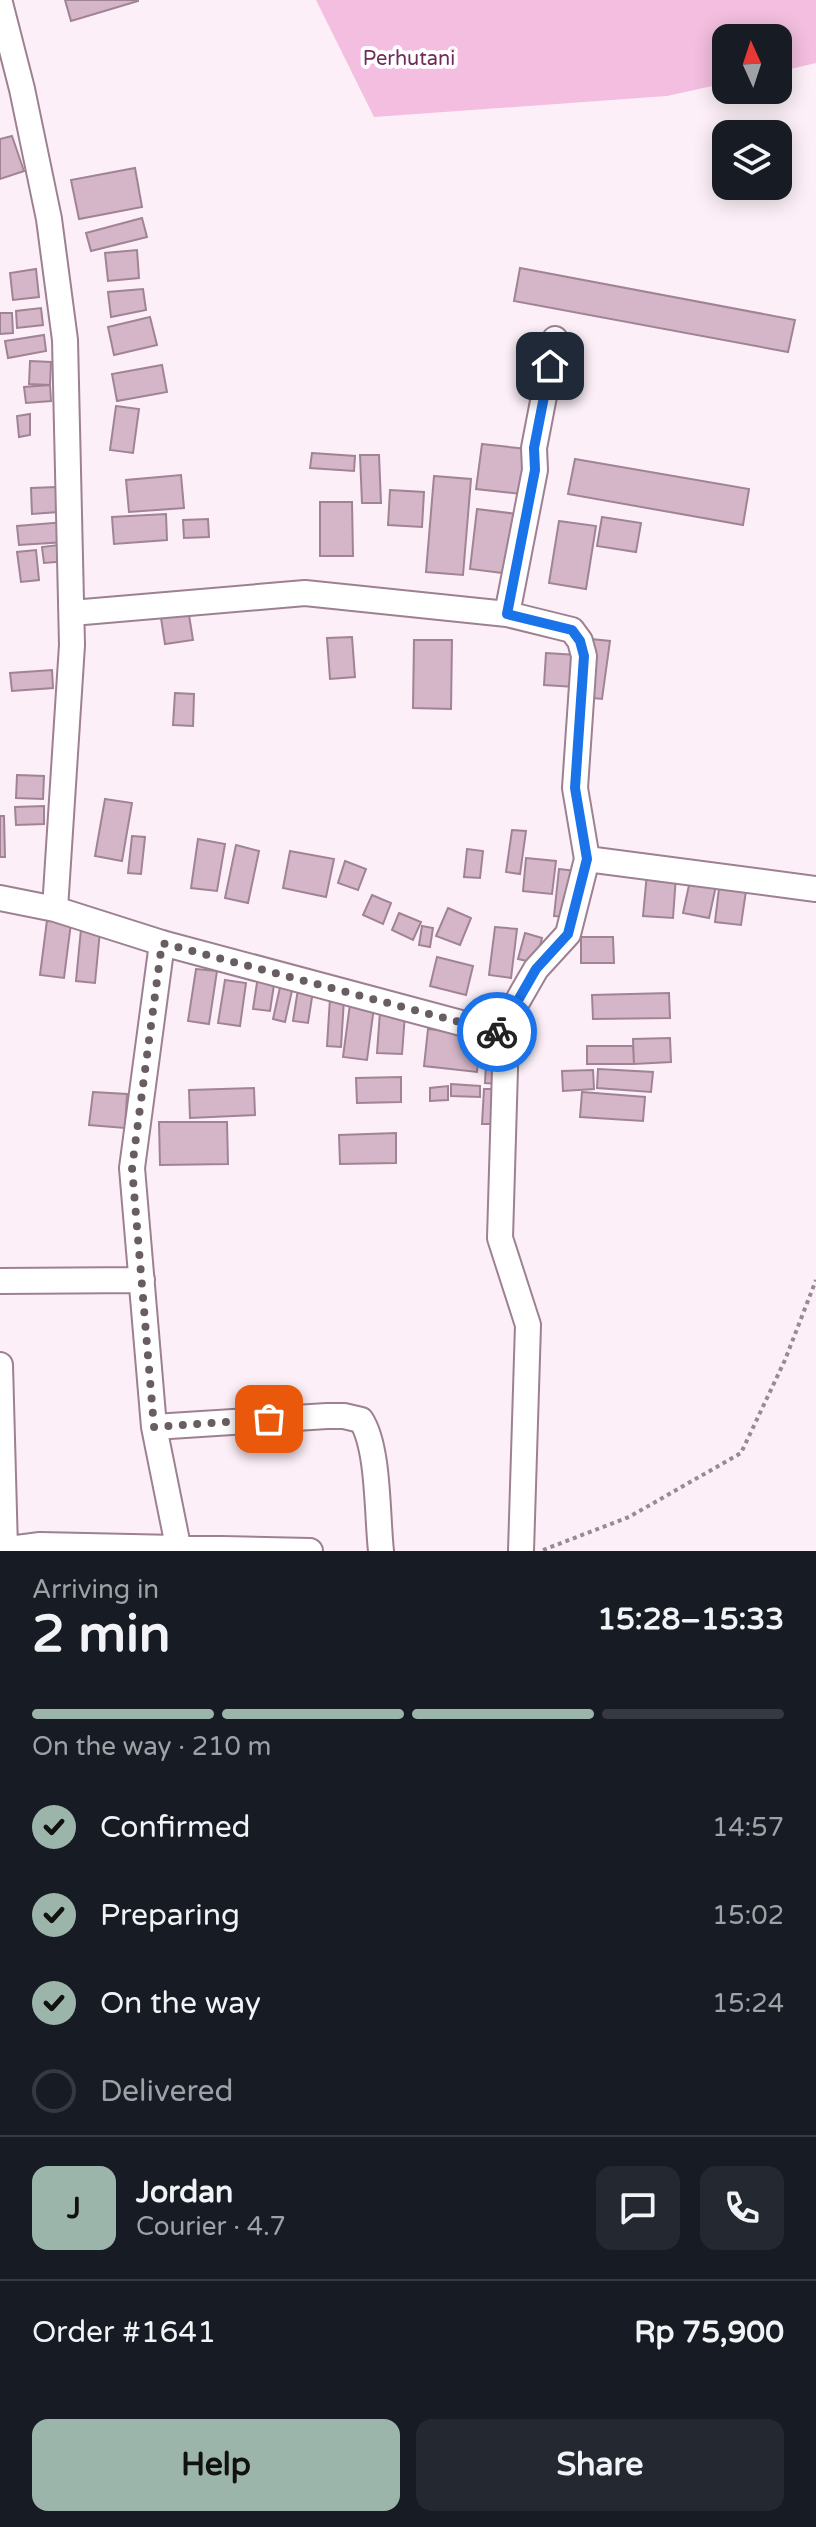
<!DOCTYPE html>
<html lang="en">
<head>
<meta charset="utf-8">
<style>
  :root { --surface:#171b24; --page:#242831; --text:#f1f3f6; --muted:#9ea1a6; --line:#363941; --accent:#9cb5ab }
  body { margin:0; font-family:"Varela Round",sans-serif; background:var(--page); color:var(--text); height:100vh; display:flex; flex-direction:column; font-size:30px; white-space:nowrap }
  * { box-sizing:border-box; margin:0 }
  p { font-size:26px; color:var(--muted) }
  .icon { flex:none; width:44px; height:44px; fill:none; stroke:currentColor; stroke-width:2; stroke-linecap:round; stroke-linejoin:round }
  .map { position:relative; height:1551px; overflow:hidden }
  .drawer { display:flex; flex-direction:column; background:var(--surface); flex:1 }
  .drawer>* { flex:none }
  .needle { width:52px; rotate:357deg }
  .buttons { position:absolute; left:712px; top:24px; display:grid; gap:16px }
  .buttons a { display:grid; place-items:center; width:80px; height:80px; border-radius:16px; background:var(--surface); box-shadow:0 4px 20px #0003; font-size:40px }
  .pin { position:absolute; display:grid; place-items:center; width:68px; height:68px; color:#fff; margin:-34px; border-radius:16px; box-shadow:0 4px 12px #0006 }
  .courier { position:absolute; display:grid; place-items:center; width:80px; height:80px; margin:-40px; border:6px solid #1a73e8; border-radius:50%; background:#fff; color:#222; box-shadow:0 2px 10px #0007 }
  .head em { font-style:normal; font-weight:700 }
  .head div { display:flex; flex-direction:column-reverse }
  .head { display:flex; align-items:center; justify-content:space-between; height:136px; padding:0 32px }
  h1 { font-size:52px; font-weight:700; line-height:60px }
  .bar { display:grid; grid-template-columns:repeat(4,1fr); gap:12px 8px; align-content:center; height:96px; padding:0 32px }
  .bar i { height:10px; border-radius:6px; background:var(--line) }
  .bar .active { background:var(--accent) }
  .bar p { grid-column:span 4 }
  .line { display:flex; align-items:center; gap:20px; padding:0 32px; border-top:2px solid var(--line) }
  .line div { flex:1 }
  .round { display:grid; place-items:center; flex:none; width:84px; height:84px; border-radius:16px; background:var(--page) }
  ol { padding:0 32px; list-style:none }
  li { display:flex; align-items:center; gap:24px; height:88px }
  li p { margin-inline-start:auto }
  li .icon { padding:8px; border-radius:50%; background:var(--accent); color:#111; stroke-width:4 }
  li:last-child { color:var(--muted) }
  li i { width:44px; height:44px; border:4px solid var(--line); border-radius:50% }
  .action { display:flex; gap:16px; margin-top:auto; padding:16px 32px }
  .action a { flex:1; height:92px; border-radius:16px; background:var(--accent); color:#111; font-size:32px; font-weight:700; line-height:92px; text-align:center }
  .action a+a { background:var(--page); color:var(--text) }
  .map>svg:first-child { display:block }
</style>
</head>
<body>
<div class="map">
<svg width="816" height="1551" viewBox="0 0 816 1551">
  <rect width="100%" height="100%" fill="#fceff7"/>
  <path fill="#f3bedf" d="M316 0H816V63L778 72V38H726V83L667 96 374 117Z"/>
  <path fill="#d5b6c8" stroke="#a08495" stroke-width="2" d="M65 0H138V1L71 21Z
    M12 136 24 171 0 179V139Z
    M135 168 142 207 79 219 71 180Z
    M142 218 147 237 91 251 86 233Z
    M137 250 139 278 108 281 105 253Z
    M520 268 795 320 788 352 514 301Z
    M36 269 39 297 13 300 10 273Z
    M143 289 146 310 111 317 108 292Z
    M41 308 43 325 17 328 16 311Z
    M0 313H12L13 333 0 334Z
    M150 317 157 345 114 355 108 327Z
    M44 335 46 351 8 358 5 341Z
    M30 361 51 362 50 385 29 384Z
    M162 365 167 392 117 401 112 374Z
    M50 385 51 401 26 403 24 387Z
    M116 406 139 409 133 453 110 450Z
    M30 414V435L19 437 17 416Z
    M482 444 527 449 521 494 476 489Z
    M312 453 355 456 354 471 310 468Z
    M360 455H379L381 503H362Z
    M575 459 749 489 743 525 568 494Z
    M181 475 184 508 129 512 126 480Z
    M434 476 471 479 463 575 426 572Z
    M56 487 58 512 32 514 31 488Z
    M390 490 424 492 422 527 388 525Z
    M320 502H352L353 556H320Z
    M477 509 517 514 510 574 470 569Z
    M166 514 167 540 114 544 112 517Z
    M602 517 641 523 636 552 597 546Z
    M208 519 209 537 184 538 183 520Z
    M559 521 596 526 586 589 549 583Z
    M65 522 66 542 19 545 17 526Z
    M66 544 68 561 44 563 42 547Z
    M36 550 39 580 21 582 17 552Z
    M189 615 193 640 165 644 161 618Z
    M352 637 355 677 330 679 327 638Z
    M591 639 610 641 602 699 584 697Z
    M414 640H452L451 709 413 708Z
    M546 653 577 655 575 687 544 685Z
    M52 670 53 688 12 691 10 673Z
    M175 693 194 694 193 726 173 725Z
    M17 775 44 776 43 799 16 798Z
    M105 799 132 803 122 861 95 856Z
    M44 806V824L16 825 15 807Z
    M0 816H4L5 857H0Z
    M512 830 526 831 520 874 506 872Z
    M132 836 145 837 141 874 128 873Z
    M198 839 225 844 217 891 191 888Z
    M236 845 259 851 248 903 225 898Z
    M467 849 483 851 480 878 464 877Z
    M290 851 334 859 326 897 283 888Z
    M526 858 556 861 552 894 523 891Z
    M345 861 366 869 358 890 338 883Z
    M559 869 576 871 571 917 554 916Z
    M647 873 676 876 673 918 643 916Z
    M691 876 717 881 709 918 683 913Z
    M720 880 747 884 741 925 715 922Z
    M372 895 391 903 383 924 363 915Z
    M448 908 471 918 460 945 436 936Z
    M399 913 421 922 413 940 392 930Z
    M47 920 71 923 64 978 40 975Z
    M422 926 433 928 430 947 419 945Z
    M495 927 517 929 511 978 489 975Z
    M81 929 100 931 95 983 76 981Z
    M525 933 542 938 536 963 518 959Z
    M581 937H613L614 963H581Z
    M437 957 473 966 466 995 430 986Z
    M196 969 217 971 209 1024 188 1021Z
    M258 976 275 978 270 1011 253 1009Z
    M225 980 246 983 240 1026 218 1023Z
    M281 983 293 986 285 1022 273 1019Z
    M298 989 313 991 308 1023 293 1021Z
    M669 993 670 1018 593 1019 592 995Z
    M330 998 344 999 341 1047 327 1046Z
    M350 1004 374 1007 367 1060 343 1057Z
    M380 1012 405 1014 402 1054 377 1053Z
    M428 1029 481 1035 477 1072 424 1066Z
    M670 1038 671 1062 634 1064 633 1039Z
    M487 1041 502 1042 500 1084 485 1083Z
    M587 1046H633L634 1064H587Z
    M598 1069 653 1072 651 1092 597 1088Z
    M593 1070 594 1089 563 1091 562 1071Z
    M401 1077V1102L357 1103 356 1078Z
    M451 1084 480 1086V1097L451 1096Z
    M448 1086V1100L430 1101V1088Z
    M254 1088 255 1115 190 1118 189 1090Z
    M484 1089H499L498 1124H482Z
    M93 1092 127 1094 125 1128 89 1125Z
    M582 1092 645 1097 643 1121 580 1117Z
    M159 1122H227L228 1164 160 1165Z
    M396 1133V1163L340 1164 339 1135Z"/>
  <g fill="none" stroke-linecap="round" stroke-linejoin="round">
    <g stroke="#9d8092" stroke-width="28">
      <path id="minor" d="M0 3 22 89 49 219 65 340 72 645 55 909
        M72 613 305 593 507 614 572 630 580 641 584 656 575 788 587 859 568 934 536 969 513 1009 506 1035 500 1238 528 1325 521 1551
        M507 614 535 470 534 448 555 339
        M587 859 816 889
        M0 898 55 909 162 943 506 1035
        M162 943 132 1168 154 1427 179 1551
        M0 1281 142 1280
        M0 1365 5 1549
        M154 1427 327 1416H344L361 1420C379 1447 377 1516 381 1551
        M0 1550 40 1545 310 1551"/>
    </g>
    <path stroke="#978b92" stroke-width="4" stroke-dasharray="4 4" stroke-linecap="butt" d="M543 1550 629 1517 741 1453 785 1360 816 1280"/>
    <use href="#minor" stroke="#fff" stroke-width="24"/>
  </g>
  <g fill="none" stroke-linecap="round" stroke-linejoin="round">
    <path stroke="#685d63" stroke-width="8" stroke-dasharray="0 14.4" d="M269 1419 154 1427 132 1168 162 943 497 1032"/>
    <path stroke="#1a73e8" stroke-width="10" d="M497 1032 506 1035 513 1009 536 969 568 934 587 859 575 788 584 656 580 641 572 630 507 614 535 470 534 448 550 366"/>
  </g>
  <g text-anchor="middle" stroke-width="8" stroke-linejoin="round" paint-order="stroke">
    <g font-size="20" fill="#6f2c5a" stroke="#fff">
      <text x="409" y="65">Perhutani</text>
    </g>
  </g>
</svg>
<div class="buttons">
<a><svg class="needle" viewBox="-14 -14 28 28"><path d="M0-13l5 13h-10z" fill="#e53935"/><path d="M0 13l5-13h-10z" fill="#9ea1a6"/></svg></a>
<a><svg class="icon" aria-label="layers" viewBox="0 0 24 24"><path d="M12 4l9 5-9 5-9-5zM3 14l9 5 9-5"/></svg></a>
</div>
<div class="pin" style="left:269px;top:1419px;background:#ea580c"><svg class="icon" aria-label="bag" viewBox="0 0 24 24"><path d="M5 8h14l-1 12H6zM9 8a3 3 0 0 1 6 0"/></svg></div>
<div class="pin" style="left:550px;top:366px;background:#1f2937"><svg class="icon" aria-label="home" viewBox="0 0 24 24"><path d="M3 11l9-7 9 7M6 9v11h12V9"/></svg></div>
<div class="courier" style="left:497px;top:1032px"><svg class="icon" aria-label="bike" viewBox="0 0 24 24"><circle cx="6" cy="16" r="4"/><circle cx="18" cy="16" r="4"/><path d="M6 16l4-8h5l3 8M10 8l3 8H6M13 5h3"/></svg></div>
</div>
<section class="drawer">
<div class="head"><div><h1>2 min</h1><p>Arriving in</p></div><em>15:28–15:33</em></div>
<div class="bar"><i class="active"></i><i class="active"></i><i class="active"></i><i></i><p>On the way · 210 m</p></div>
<ol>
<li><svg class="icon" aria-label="check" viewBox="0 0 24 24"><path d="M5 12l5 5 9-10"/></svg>Confirmed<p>14:57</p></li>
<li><svg class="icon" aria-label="check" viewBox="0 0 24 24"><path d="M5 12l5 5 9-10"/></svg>Preparing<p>15:02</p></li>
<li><svg class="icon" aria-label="check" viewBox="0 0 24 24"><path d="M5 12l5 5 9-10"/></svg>On the way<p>15:24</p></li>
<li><i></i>Delivered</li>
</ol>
<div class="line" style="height:144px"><b class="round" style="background:var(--accent);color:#111">J</b><div><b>Jordan</b><p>Courier · 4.7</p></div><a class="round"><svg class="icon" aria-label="chat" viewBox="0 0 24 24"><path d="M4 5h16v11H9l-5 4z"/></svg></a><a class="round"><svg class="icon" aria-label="phone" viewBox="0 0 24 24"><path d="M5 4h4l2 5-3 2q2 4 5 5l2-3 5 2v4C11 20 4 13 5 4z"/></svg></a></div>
<div class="line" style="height:104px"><div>Order #1641</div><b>Rp 75,900</b></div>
<div class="action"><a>Help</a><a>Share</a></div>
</section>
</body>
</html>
